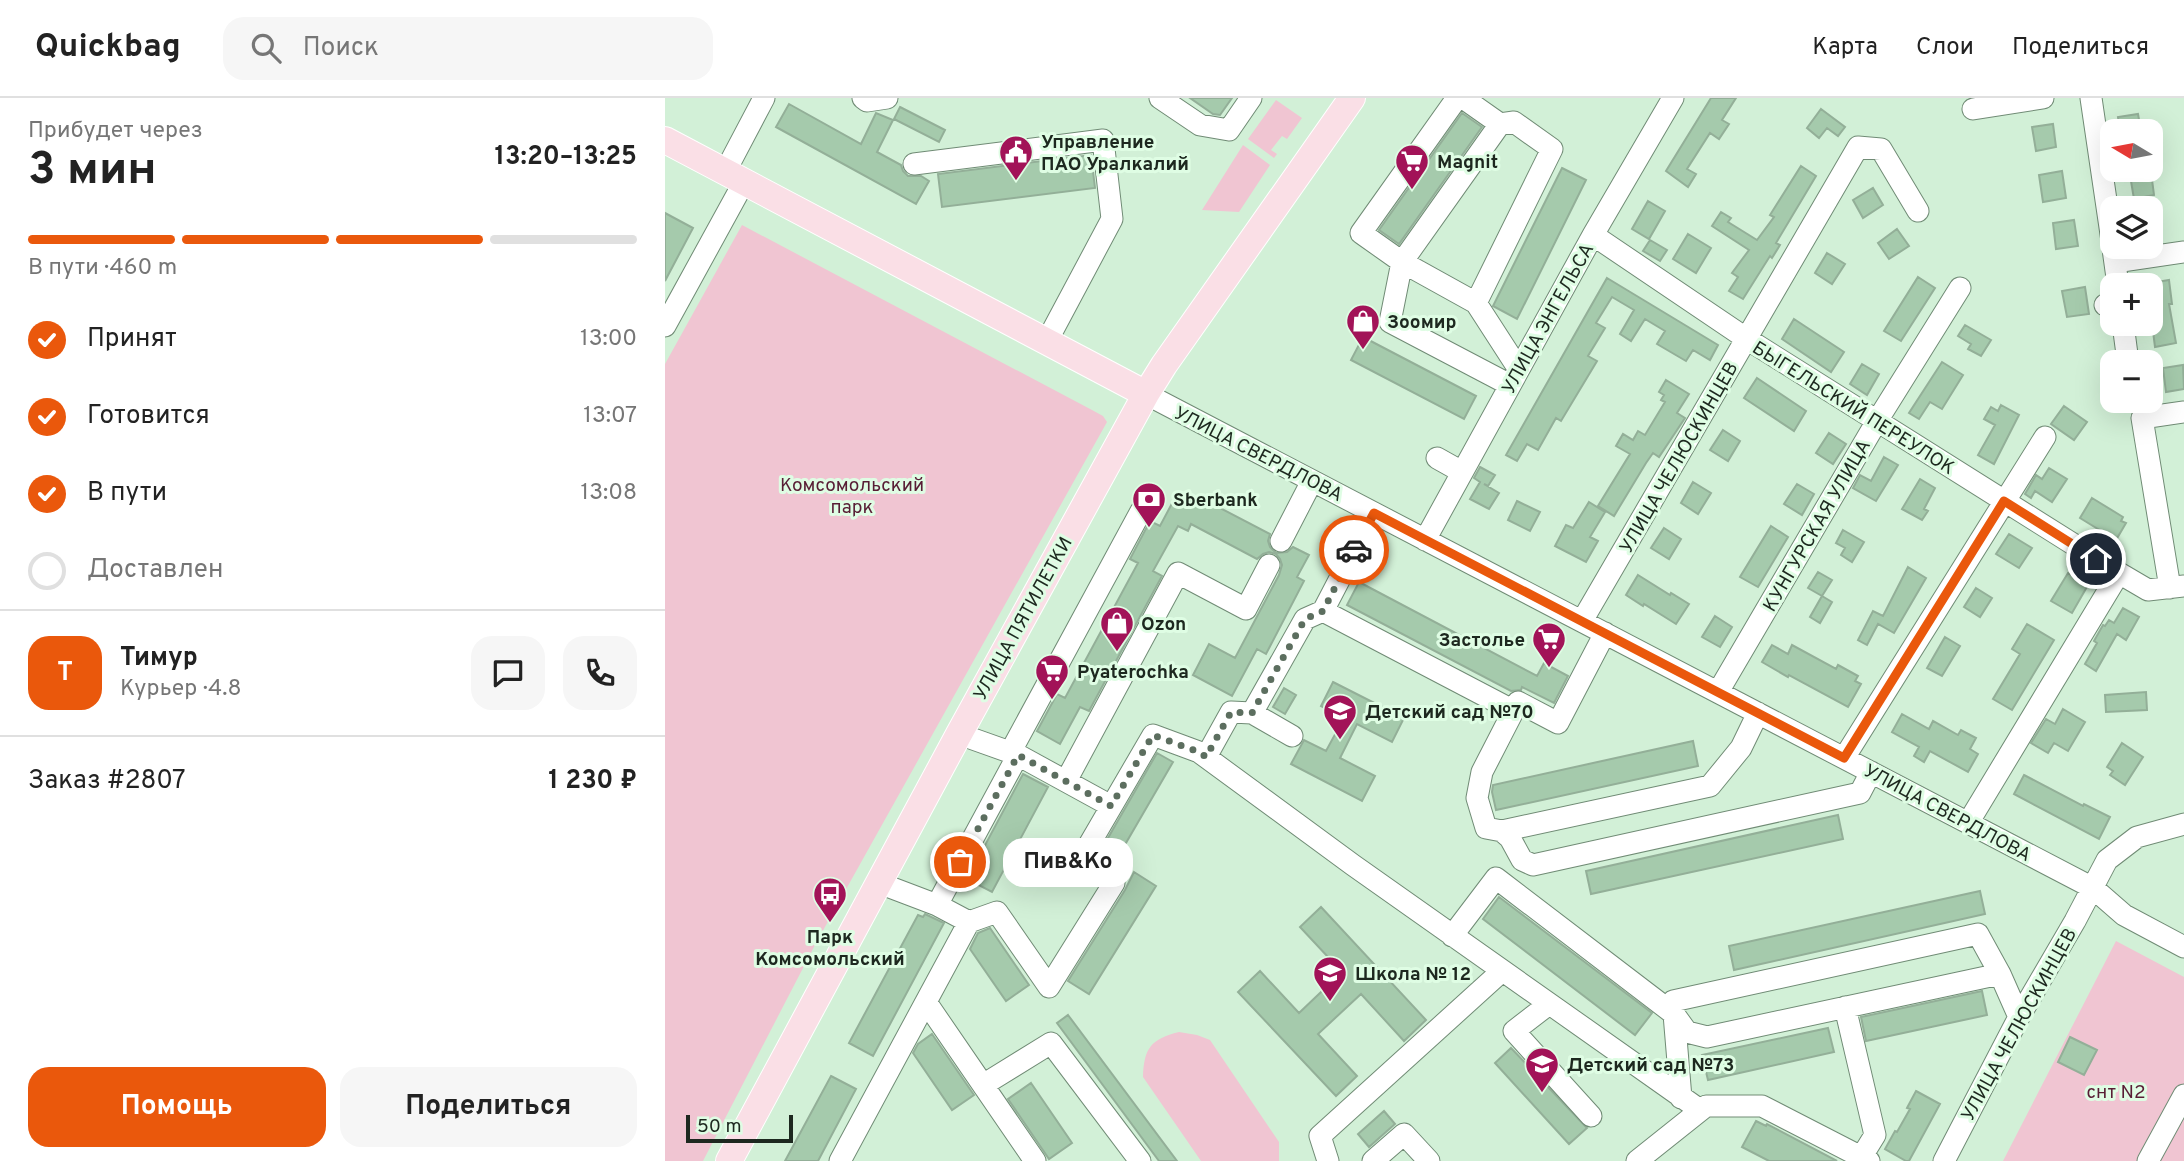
<!DOCTYPE html>
<html lang="ru">
<head>
<meta charset="utf-8">
<style>
  :root { --surface:#fff; --page:#f6f6f6; --text:#222; --muted:#767676; --line:#e0e0e0; --accent:#ea580c }
  body { margin:0; font-family:Overpass,sans-serif; background:var(--page); color:var(--text); height:100vh; display:flex; flex-direction:column; font-size:26px; white-space:nowrap }
  * { box-sizing:border-box; margin:0 }
  p { font-size:23px; color:var(--muted) }
  .icon { flex:none; width:38px; height:38px; fill:none; stroke:currentColor; stroke-width:2; stroke-linecap:round; stroke-linejoin:round }
  .map { position:relative; flex:1; overflow:hidden }
  .panel { display:flex; flex-direction:column; background:var(--surface); width:665px }
  .panel>* { flex:none }
  .needle { width:46px; rotate:280deg }
  .tools { position:absolute; left:1435px; top:21px; display:grid; gap:14px }
  .tools a { display:grid; place-items:center; width:63px; height:63px; border-radius:14px; background:var(--surface); box-shadow:0 7px 28px #0002; font-size:35px }
  .scale { position:absolute; left:21px; bottom:18px; width:107px; box-sizing:border-box; padding-left:7px; border:4px solid #1d281f; border-top:0; font-size:19px; line-height:24px; white-space:nowrap; color:#1d281f; -webkit-text-stroke:5px #dffde4; paint-order:stroke }
  .pin { position:absolute; display:grid; place-items:center; width:60px; height:60px; color:#fff; margin:-30px; border:4px solid #fff; border-radius:50%; box-shadow:0 2px 7px #0007 }
  .courier { position:absolute; display:grid; place-items:center; width:70px; height:70px; margin:-35px; border:5px solid #ea580c; border-radius:50%; background:#fff; color:#222; box-shadow:0 2px 9px #0007 }
  .bubble { position:absolute; height:49px; border-radius:21px; background:var(--surface); box-shadow:0 7px 28px #0002; font-size:23px; font-weight:700; line-height:49px; text-align:center }
  .overview em { font-style:normal; font-weight:700 }
  .overview div { display:flex; flex-direction:column-reverse }
  .overview { display:flex; align-items:center; justify-content:space-between; height:119px; padding:0 28px }
  h1 { font-size:46px; font-weight:700; line-height:52px }
  .bar { display:grid; grid-template-columns:repeat(4,1fr); gap:10px 7px; align-content:center; height:84px; padding:0 28px }
  .bar i { height:9px; border-radius:5px; background:var(--line) }
  .bar .active { background:var(--accent) }
  .bar p { grid-column:span 4 }
  .line { display:flex; align-items:center; gap:18px; padding:0 28px; border-top:2px solid var(--line) }
  .line div { flex:1 }
  .round { display:grid; place-items:center; flex:none; width:74px; height:74px; border-radius:21px; background:var(--page) }
  ol { padding:0 28px; list-style:none }
  li { display:flex; align-items:center; gap:21px; height:77px }
  li p { margin-inline-start:auto }
  li .icon { padding:7px; border-radius:50%; background:var(--accent); color:#fff; stroke-width:4 }
  li:last-child { color:var(--muted) }
  li i { width:38px; height:38px; border:4px solid var(--line); border-radius:50% }
  .primary-button { display:flex; gap:14px; margin-top:auto; padding:14px 28px }
  .primary-button a { flex:1; height:80px; border-radius:21px; background:var(--accent); color:#fff; font-size:28px; font-weight:700; line-height:80px; text-align:center }
  .primary-button a+a { background:var(--page); color:var(--text) }
  header { display:flex; align-items:center; gap:42px; box-sizing:border-box; height:98px; padding:0 35px; background:var(--surface); border-bottom:2px solid var(--line) }
  header strong { font-size:33px }
  nav { display:flex; gap:38px; margin-inline-start:auto; font-size:24px }
  .search { width:490px; height:63px; background:var(--page); display:flex; align-items:center; gap:18px; box-sizing:border-box; padding:0 24px; border-radius:21px; color:var(--muted); font-size:26px }
  main { display:flex; flex:1; min-height:0 }
  .map>svg:first-child { display:block }
</style>
</head>
<body>
<header>
<strong>Quickbag</strong>
<div class="search"><svg class="icon" aria-label="search" viewBox="0 0 24 24"><circle cx="10" cy="10" r="6"/><path d="M15 15l6 6"/></svg>Поиск</div>
<nav><a>Карта</a><a>Слои</a><a>Поделиться</a></nav>
</header>
<main>
<section class="panel">
<div class="overview"><div><h1>3 мин</h1><p>Прибудет через</p></div><em>13:20–13:25</em></div>
<div class="bar"><i class="active"></i><i class="active"></i><i class="active"></i><i></i><p>В пути · 460 m</p></div>
<ol>
<li><svg class="icon" aria-label="check" viewBox="0 0 24 24"><path d="M5 12l5 5 9-10"/></svg>Принят<p>13:00</p></li>
<li><svg class="icon" aria-label="check" viewBox="0 0 24 24"><path d="M5 12l5 5 9-10"/></svg>Готовится<p>13:07</p></li>
<li><svg class="icon" aria-label="check" viewBox="0 0 24 24"><path d="M5 12l5 5 9-10"/></svg>В пути<p>13:08</p></li>
<li><i></i>Доставлен</li>
</ol>
<div class="line" style="height:126px"><b class="round" style="background:var(--accent);color:#fff">Т</b><div><b>Тимур</b><p>Курьер · 4.8</p></div><a class="round"><svg class="icon" aria-label="chat" viewBox="0 0 24 24"><path d="M4 5h16v11H9l-5 4z"/></svg></a><a class="round"><svg class="icon" aria-label="phone" viewBox="0 0 24 24"><path d="M5 4h4l2 5-3 2q2 4 5 5l2-3 5 2v4C11 20 4 13 5 4z"/></svg></a></div>
<div class="line" style="height:91px"><div>Заказ #2807</div><b>1 230 ₽</b></div>
<div class="primary-button"><a>Помощь</a><a>Поделиться</a></div>
</section>
<div class="map">
<svg width="1519" height="1063" viewBox="0 0 1519 1063">
  <rect width="100%" height="100%" fill="#d2f0d7"/>
  <path fill="#f0c5d2" d="M611 2 637 20 622 41 617 38 606 52 612 56 609 60 583 41Z
    M578 47 605 67 574 114 537 112Z
    M77 127 427 312 438 318 442 324 151 845 38 1063H0V266Z
    M1451 843 1519 879V1063H1338Z
    M514 934 532 937 545 942 614 1044V1063H536L478 979C479 950 486 941 514 934Z"/>
  <path fill="#a5caac" stroke="#93af98" stroke-width="2" d="M525 0H567L555 17 548 16Z
    M1046 0H1071L1057 22 1064 26 1054 41 1045 35 1022 71 1031 76 1023 89 1001 73Z
    M124 6 196 46 211 15 228 22 212 54 236 67 238 73 243 78H256L264 83 251 106 111 29Z
    M235 9 280 32 274 44 229 21Z
    M1156 11 1180 29 1173 38 1162 30 1154 40 1142 30Z
    M797 15 817 29 734 146 714 132Z
    M1473 16 1476 33H1455L1453 19Z
    M1388 26 1391 49 1371 53 1367 29Z
    M426 57 430 90 277 109 273 76Z
    M1136 68 1151 78 1111 145 1115 147 1107 160 1105 158 1078 201 1064 193 1073 179 1067 175 1084 152 1047 128 1056 114 1066 120 1063 124 1092 142 1109 119 1105 117Z
    M897 70 921 82 852 221 828 208Z
    M1397 73 1401 100 1378 104 1374 77Z
    M1486 74 1489 97 1469 101 1465 77Z
    M1208 90 1218 107 1198 120 1188 102Z
    M983 103 1000 113 984 141 967 131Z
    M0 115 28 130 0 183Z
    M1409 122 1413 148 1391 151 1388 125Z
    M1232 131 1244 148 1224 161 1213 145Z
    M1023 136 1046 150 1031 175 1008 161Z
    M985 142 1002 152 995 163 978 153Z
    M1162 155 1180 166 1167 186 1150 175Z
    M1253 179 1270 190 1236 243 1219 233Z
    M942 180 1053 247 1045 262 1028 252 1021 263 992 246 1000 233 980 221 966 243 955 236 969 212 947 199 931 225 940 230 923 258 932 263 896 323 891 320 873 352 862 346 852 363 841 357Z
    M1504 182 1507 206H1504L1511 245 1490 249 1487 225H1489L1486 185Z
    M1420 189 1424 216 1402 219 1397 193Z
    M1129 221 1179 254 1166 274 1117 241Z
    M1300 227 1326 242 1316 258 1303 251 1306 246 1293 238Z
    M698 239 811 298 799 321 686 262Z
    M1277 264 1298 277 1277 311 1265 304 1254 321 1244 315Z
    M1197 266 1214 276 1202 297 1185 286Z
    M1518 267 1519 291 1501 294 1498 270Z
    M1092 280 1141 313 1129 333 1079 300Z
    M1001 282 1024 296 1012 315 1020 320 994 359 988 355 981 365 949 418 933 408 965 356 951 348 958 336 968 342 973 333 980 337 1000 304 996 302 999 297 994 294Z
    M1336 307 1354 317 1329 366 1313 357 1330 327 1319 321 1326 309 1333 313Z
    M1399 308 1422 324 1409 342 1386 326Z
    M1058 332 1075 343 1063 363 1045 352Z
    M1164 335 1181 346 1168 366 1151 355Z
    M1219 359 1233 367 1211 403 1188 390 1195 377 1206 383Z
    M815 369 830 377 823 388 819 386 834 395 824 411 805 401 815 384 809 380Z
    M1384 370 1402 381 1387 404 1370 393 1366 400 1360 396 1371 377 1377 381Z
    M1255 381 1270 390 1259 411 1263 413 1257 422 1237 411Z
    M1028 384 1046 395 1033 416 1016 405Z
    M1132 386 1149 396 1137 417 1119 406Z
    M512 396 531 406 534 399 605 436 603 443 605 449 611 455 622 454 628 449 644 457 632 479 639 483 601 556 592 551 567 598 528 577 544 546 570 560 614 477 617 467 615 461 611 456 604 454 598 456 592 461 526 426 523 433 513 428 488 473 497 478 424 613 415 609 395 646 372 633 392 596 400 600 473 465 465 461 485 423 495 428Z
    M1427 400 1458 419 1456 423 1461 425 1451 442 1415 420Z
    M852 403 875 414 865 433 843 422Z
    M924 404 940 414 925 439 933 443 921 464 890 448 901 427 908 430Z
    M1106 428 1123 439 1093 489 1075 479Z
    M999 430 1016 441 1004 461 986 450Z
    M1178 432 1199 444 1187 464 1176 457 1180 450 1171 445Z
    M1344 436 1367 450 1354 470 1331 456Z
    M1243 469 1261 480 1229 535 1213 526 1202 547 1193 542 1208 513 1218 518Z
    M1153 474 1167 482 1157 498 1143 490Z
    M1403 475 1423 487 1407 515 1386 503Z
    M973 477 1005 497 1006 495 1024 506 1011 526 979 506 978 508 961 497Z
    M694 484 872 578 879 565 903 578 889 605 857 589 856 592 846 593 682 507Z
    M1311 490 1327 500 1315 519 1299 509Z
    M1157 498 1167 504 1155 525 1145 519Z
    M1458 510 1474 519 1461 542 1452 536 1431 573 1420 566 1432 545 1429 543 1438 527 1440 528 1444 522 1449 525Z
    M1050 518 1067 529 1055 549 1037 539Z
    M1362 526 1389 542 1347 612 1328 601 1355 556 1347 551Z
    M1280 539 1295 548 1277 578 1262 570Z
    M1107 547 1123 556 1127 547 1171 571 1173 567 1193 578 1190 583 1196 586 1183 609 1124 577 1123 579 1097 564Z
    M668 584 739 620 727 644 692 626 675 660 710 678 697 703 626 666 639 642 661 653 679 620 656 608Z
    M619 590 631 597 620 616 608 609Z
    M1481 594 1482 612 1441 614 1440 597Z
    M1398 611 1420 624 1403 653 1389 645 1383 655 1366 645 1381 621 1390 626Z
    M1237 616 1264 631 1268 623 1293 637 1296 632 1311 640 1305 651 1313 656 1303 674 1265 653 1259 664 1249 658 1254 649 1227 634Z
    M1028 643 1033 668 831 712 827 694 828 687Z
    M1457 645 1478 659 1460 687 1445 677 1448 673 1442 669Z
    M492 655 508 664 447 769 432 759Z
    M358 676 383 689 327 794 302 781Z
    M1359 677 1418 708 1419 706 1445 719 1434 741 1349 696Z
    M1173 717 1178 741 926 796 921 773Z
    M469 774 491 788 424 896 403 883 460 792Z
    M1315 793 1320 816 1069 872 1064 848Z
    M834 799 987 915 970 937 818 821Z
    M656 809 761 922 739 943 696 896 653 936 692 978 671 998 573 894 595 873 634 915 677 874 635 829Z
    M260 816 279 825 208 958 184 945 253 817 258 819Z
    M325 830 364 887 341 903 305 851 313 835Z
    M1317 893 1322 917 1201 943 1196 919Z
    M403 917 512 1063H494L392 925Z
    M1163 930 1169 954 1043 982 1037 957Z
    M267 936 309 997 287 1012 248 955 253 946Z
    M1405 939 1432 952 1419 977 1393 964Z
    M846 950 922 1030 904 1046 830 965Z
    M166 978 191 991 153 1063H120Z
    M366 985 407 1045 384 1061 343 1001Z
    M1251 993 1275 1006 1244 1063H1241L1220 1051 1230 1033 1232 1034 1245 1011 1242 1010Z
    M719 1013 730 1026 704 1049 693 1036Z
    M1091 1023 1101 1028 1102 1026 1172 1063H1104L1077 1049Z"/>
  <g fill="none" stroke-linecap="round" stroke-linejoin="round">
    <g stroke="#708b75" stroke-width="23">
      <path id="minor" d="M198 0 202 3 222 0
        M495 0 535 27 564 32 586 0
        M792 0 696 135 737 164 725 224 845 287
        M798 0 835 26 849 24 887 51 811 205
        M1426 0 1447 143
        M1308 11 1378 0
        M835 26 737 164 811 205 853 270
        M249 66 438 42 447 121 382 243
        M60 74 99 0
        M928 137 1082 241 1454 475 1483 492 1519 488
        M1448 151 1453 187
        M1450 164 1519 154
        M1440 207 1447 206
        M1458 226 1463 264
        M0 228 79 84
        M481 296 1428 790 1459 817 1519 849
        M772 360 797 374
        M760 442 928 137 1008 0
        M616 443 647 383
        M1505 490 1477 320 1519 314
        M658 513 849 613
        M917 523 1193 49 1216 51 1253 113
        M940 535 893 625 853 604 817 674 812 700 821 730 837 733 845 740 857 762 868 767 1195 695 1206 674
        M1053 594 1212 323 1295 190
        M587 615 627 638
        M294 636 353 657 446 708
        M346 653 476 413
        M541 659 566 614 587 615 640 521 658 513 709 415
        M1179 660 1380 339
        M401 683 513 475 581 511 604 467
        M1303 725 1454 475
        M837 733 1045 688 1076 650 1093 615
        M214 785 272 807 304 824
        M272 807 353 657
        M787 838 831 780 1009 916 1008 903 1313 836 1335 876 1354 919
        M261 904 370 1063
        M884 906 849 933 926 1018
        M1180 909 1210 1037 1197 1058
        M318 987 386 945 475 1063
        M1016 1000 1009 916 1022 934 1042 939 1335 876
        M175 1063 304 824 332 814 384 889 449 785 414 764 488 637 534 654 688 767 1035 1012
        M663 1063 655 1038 837 873
        M708 1063 739 1036 764 1063
        M972 1063 1041 1008H1097L1204 1063
        M1279 1063 1354 919 1410 823 1442 762 1472 739 1519 726
        M1483 1063 1519 997"/>
    </g>
    <g stroke="#fff" stroke-width="28">
      <path id="major" d="M0 42 481 296
        M64 1063 294 636 481 296 499 267 687 0"/>
    </g>
    <use href="#minor" stroke="#fff" stroke-width="21"/>
    <use href="#major" stroke="#fadfe6" stroke-width="26"/>
  </g>
  <g fill="none" stroke-linecap="round" stroke-linejoin="round">
    <path stroke="#5c6e5f" stroke-width="7" stroke-dasharray="0 12.6" d="M295 764 353 657 446 708 488 637 534 654 541 659 566 614 587 615 640 521 658 513 689 452"/>
    <path stroke="#ea580c" stroke-width="9" d="M689 452 709 415 1179 660 1339 403 1431 461"/>
  </g>
  <defs>
    <g id="civic-pin" transform="scale(1.75)"><path d="M0 17L-7.5 6A9.5 9.5 0 1 1 7.5 6Z" fill="#a21358" stroke="#dffde4"/><path d="M-.6-6.5H3V-4.5H.6V-3L4-1V1h2V6H-6V1h2V-1L-.6-3ZM-1.2 2.5V6h2.4V2.5Z" fill="#fff"/></g>
    <g id="supermarket-pin" transform="scale(1.75)"><path d="M0 17L-7.5 6A9.5 9.5 0 1 1 7.5 6Z" fill="#a21358" stroke="#dffde4"/><path d="M-6-5.5h2.5l.6 2H6L4.5 2H-2.5L-4.4-4H-6ZM-1.5 3.2a1.3 1.3 0 1 0 .1 0ZM3 3.2a1.3 1.3 0 1 0 .1 0Z" fill="#fff"/></g>
    <g id="shop-pin" transform="scale(1.75)"><path d="M0 17L-7.5 6A9.5 9.5 0 1 1 7.5 6Z" fill="#a21358" stroke="#dffde4"/><path d="M-5-2.5h2.3a2.7 3.5 0 0 1 5.4 0H5L5.5 6h-11ZM-1.5-2.5h3a1.5 2.3 0 0 0-3 0Z" fill="#fff"/></g>
    <g id="bank-pin" transform="scale(1.75)"><path d="M0 17L-7.5 6A9.5 9.5 0 1 1 7.5 6Z" fill="#a21358" stroke="#dffde4"/><path d="M-6-4H6V4H-6ZM0-2.3a2.3 2.3 0 1 0 0 4.6a2.3 2.3 0 1 0 0-4.6Z" fill="#fff"/></g>
    <g id="school-pin" transform="scale(1.75)"><path d="M0 17L-7.5 6A9.5 9.5 0 1 1 7.5 6Z" fill="#a21358" stroke="#dffde4"/><path d="M0-5L7-2L0 1L-7-2ZM-4 1L0 2.5L4 1V4Q0 6-4 4Z" fill="#fff"/></g>
    <g id="bus-pin" transform="scale(1.75)"><path d="M0 17L-7.5 6A9.5 9.5 0 1 1 7.5 6Z" fill="#a21358" stroke="#dffde4"/><path d="M-5-6H5V4H4V6H2V4H-2V6H-4V4H-5ZM-3.5-4V0h7V-4ZM-3.5 1.2v1.5H-2V1.2ZM2 1.2v1.5H3.5V1.2Z" fill="#fff"/></g>
  </defs>
  <g fill-rule="evenodd">
    <use href="#civic-pin" x="351" y="54"/>
    <use href="#supermarket-pin" x="747" y="63"/>
    <use href="#shop-pin" x="698" y="223"/>
    <use href="#bank-pin" x="484" y="401"/>
    <use href="#shop-pin" x="452" y="525"/>
    <use href="#supermarket-pin" x="884" y="541"/>
    <use href="#supermarket-pin" x="387" y="573"/>
    <use href="#school-pin" x="675" y="613"/>
    <use href="#bus-pin" x="165" y="796"/>
    <use href="#school-pin" x="665" y="875"/>
    <use href="#school-pin" x="877" y="966"/>
  </g>
  <g text-anchor="middle" stroke-width="6" stroke-linejoin="round" paint-order="stroke">
    <g font-size="19" font-weight="bold" fill="#1d281f" stroke="#dffde4" text-anchor="start">
      <text x="376" y="50">Управление<tspan x="376" dy="22">ПАО Уралкалий</tspan></text>
      <text x="772" y="70">Magnit</text>
      <text x="722" y="230">Зоомир</text>
      <text x="508" y="408">Sberbank</text>
      <text x="476" y="532">Ozon</text>
      <text x="860" y="548" text-anchor="end">Застолье</text>
      <text x="412" y="580">Pyaterochka</text>
      <text x="700" y="620">Детский сад №70</text>
      <text x="165" y="845" text-anchor="middle">Парк<tspan x="165" dy="22">Комсомольский</tspan></text>
      <text x="690" y="882">Школа № 12</text>
      <text x="902" y="973">Детский сад №73</text>
    </g>
    <g font-size="19" fill="#1d281f" stroke="#dffde4">
      <text transform="translate(882 220) rotate(-61)" y="7">УЛИЦА ЭНГЕЛЬСА</text>
      <text transform="translate(1189 309) rotate(32)" y="7">БЫГЕЛЬСКИЙ ПЕРЕУЛОК</text>
      <text transform="translate(594 355) rotate(27)" y="7">УЛИЦА СВЕРДЛОВА</text>
      <text transform="translate(1013 359) rotate(-60)" y="7">УЛИЦА ЧЕЛЮСКИНЦЕВ</text>
      <text transform="translate(1151 427) rotate(-60)" y="7">КУНГУРСКАЯ УЛИЦА</text>
      <text transform="translate(357 520) rotate(-61)" y="7">УЛИЦА ПЯТИЛЕТКИ</text>
      <text transform="translate(1283 714) rotate(28)" y="7">УЛИЦА СВЕРДЛОВА</text>
      <text transform="translate(1353 926) rotate(-61)" y="7">УЛИЦА ЧЕЛЮСКИНЦЕВ</text>
    </g>
    <g font-size="19" fill="#581e35" stroke="#dffde4">
      <text x="187" y="393">Комсомольский<tspan x="187" dy="22">парк</tspan></text>
      <text x="1451" y="1000">снт N2</text>
    </g>
  </g>
</svg>
<div class="tools">
<a><svg class="needle" viewBox="-14 -14 28 28"><path d="M0-13l5 13h-10z" fill="#e53935"/><path d="M0 13l5-13h-10z" fill="#767676"/></svg></a>
<a><svg class="icon" aria-label="layers" viewBox="0 0 24 24"><path d="M12 4l9 5-9 5-9-5zM3 14l9 5 9-5"/></svg></a>
<a>+</a>
<a>−</a>
</div>
<div class="scale">50 m</div>
<div class="pin" style="left:295px;top:764px;background:#ea580c"><svg class="icon" aria-label="bag" viewBox="0 0 24 24"><path d="M5 8h14l-1 12H6zM9 8a3 3 0 0 1 6 0"/></svg></div>
<div class="pin" style="left:1431px;top:461px;background:#1f2937"><svg class="icon" aria-label="home" viewBox="0 0 24 24"><path d="M3 11l9-7 9 7M6 9v11h12V9"/></svg></div>
<div class="courier" style="left:689px;top:452px"><svg class="icon" aria-label="car" viewBox="0 0 24 24"><path d="M5 17H2v-5l4-1 3-4h7l3 4 3 1v5h-3M9 17h6M6 11h13"/><circle cx="7" cy="17" r="2"/><circle cx="17" cy="17" r="2"/></svg></div>
<div class="bubble" style="left:338px;top:740px;width:130px">Пив&amp;Ко</div>
</div>
</main>
</body>
</html>
